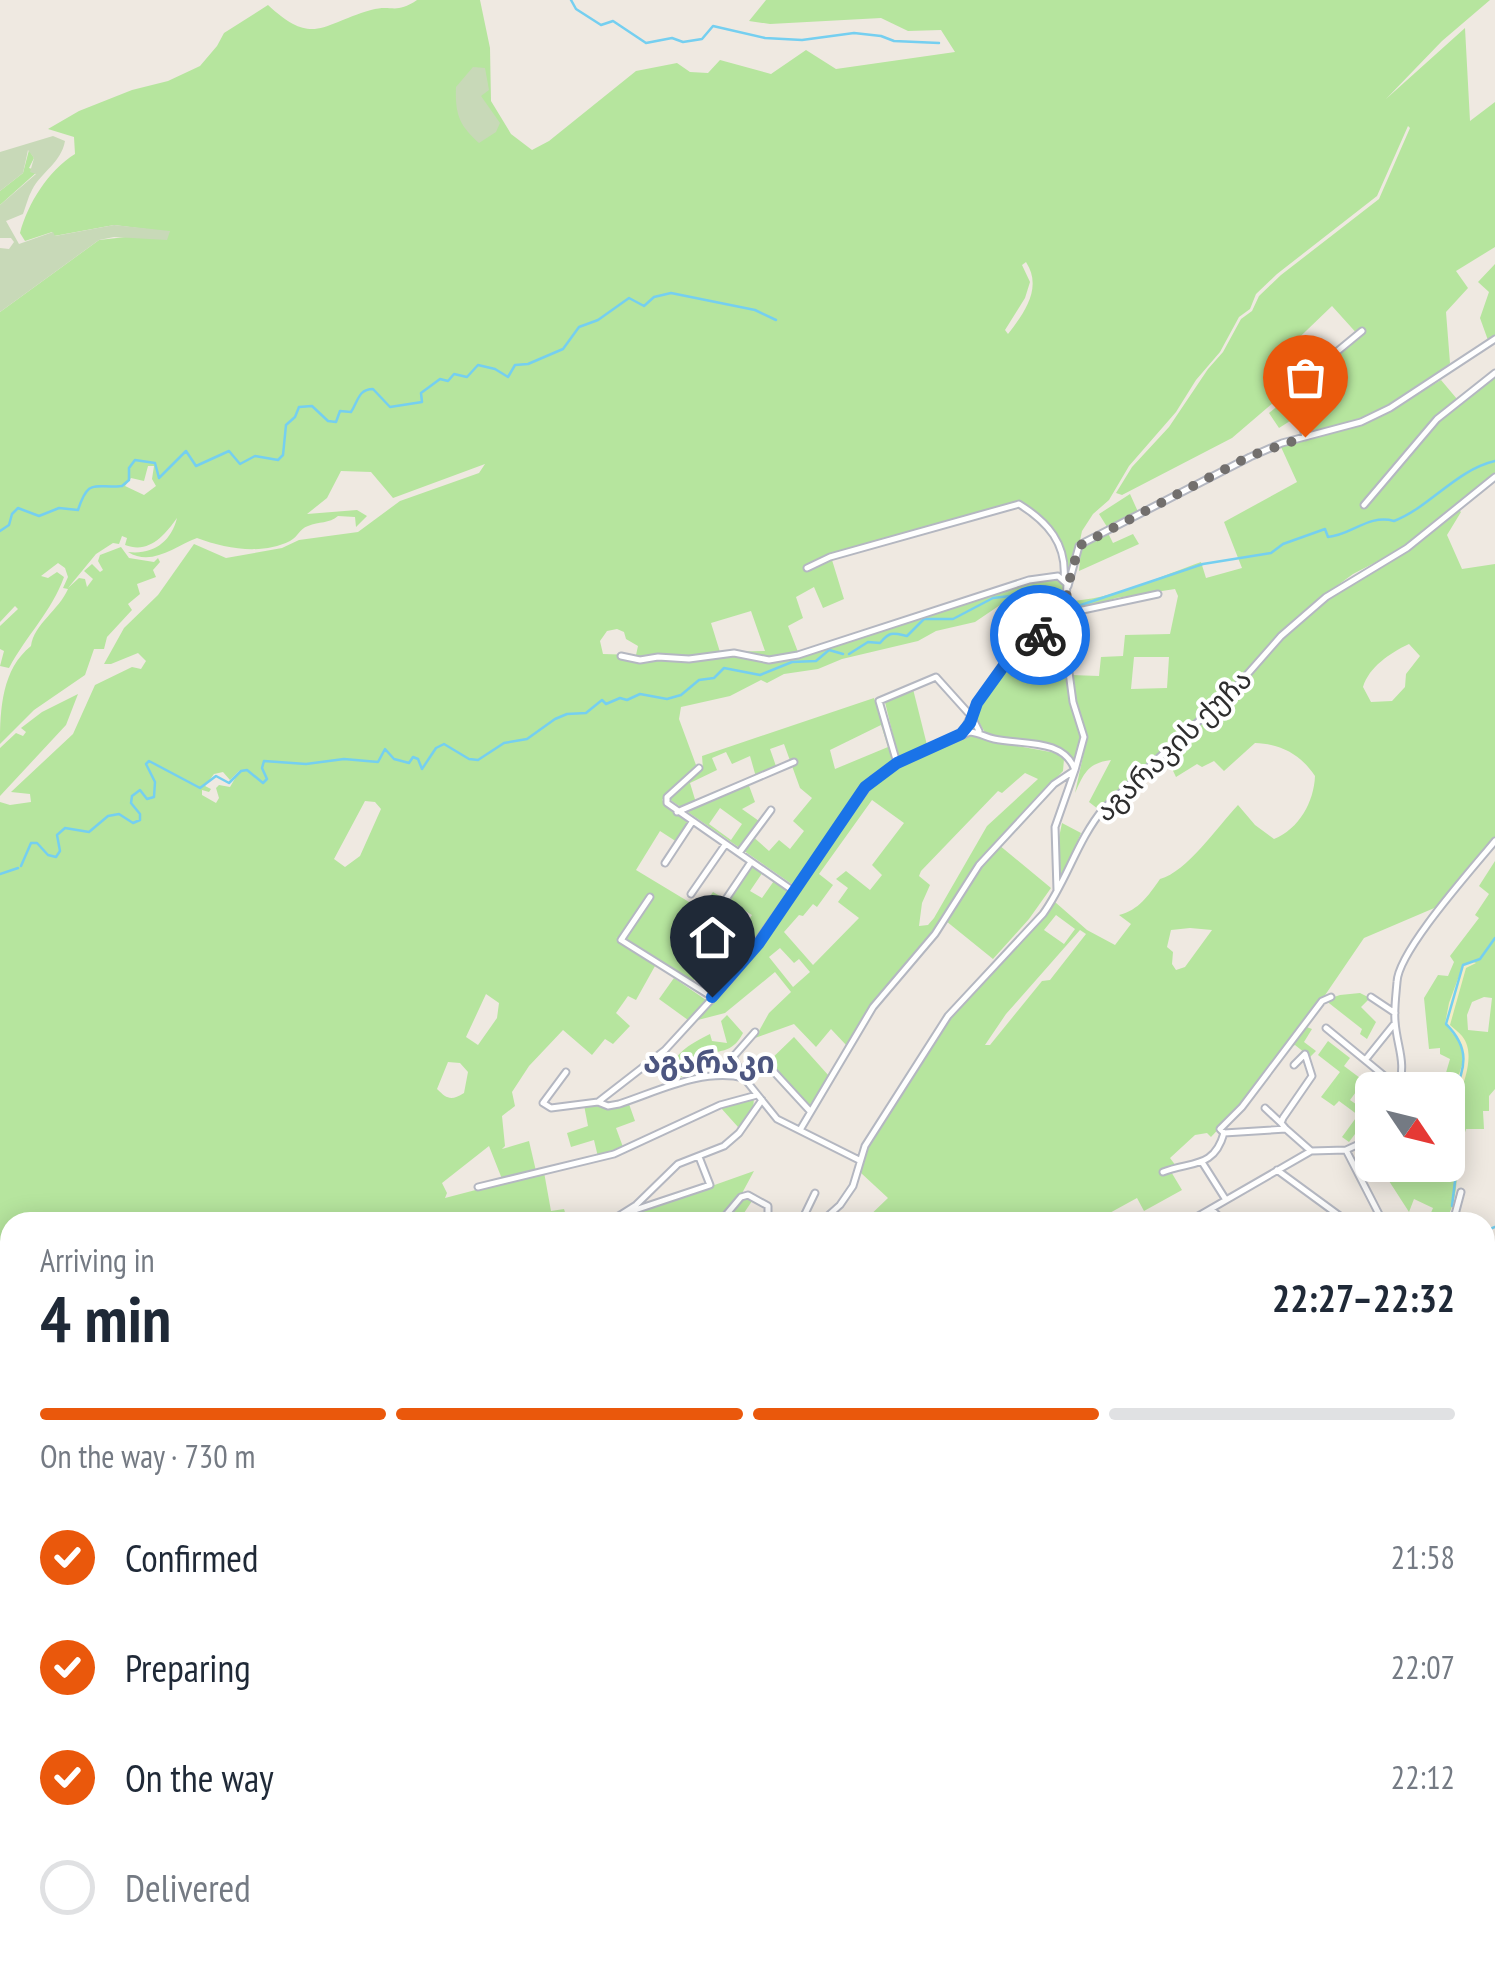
<!DOCTYPE html>
<html lang="en">
<head>
<meta charset="utf-8">
<style>
  :root { --surface:#fff; --page:#f6f6f7; --text:#1f2937; --muted:#747a83; --line:#e0e1e3; --accent:#ea580c }
  body { margin:0; font-family:"PT Sans Narrow","Noto Sans Georgian",sans-serif; background:var(--page); color:var(--text); height:100vh; display:flex; flex-direction:column; font-size:38px; white-space:nowrap }
  * { box-sizing:border-box; margin:0 }
  p { font-size:32px; color:var(--muted) }
  .icon { flex:none; width:55px; height:55px; fill:none; stroke:currentColor; stroke-width:2; stroke-linecap:round; stroke-linejoin:round }
  .map { position:relative; flex:1; overflow:hidden }
  .sheet { position:absolute; left:0px; top:1212px; width:1495px; height:752px; display:flex; flex-direction:column; background:var(--surface); border-radius:30px 30px 0 0; box-shadow:0 5px 25px #0003 }
  .sheet>* { flex:none }
  .needle { width:65px; rotate:125deg }
  .fabs { position:absolute; left:1355px; top:1072px; display:grid; gap:20px }
  .fabs a { display:grid; place-items:center; width:110px; height:110px; border-radius:15px; background:var(--surface); box-shadow:0 5px 25px #0003; font-size:50px }
  .pin { position:absolute; display:grid; place-items:center; width:85px; height:85px; color:#fff; margin:-102px -42px; border-radius:50% 50% 50% 0; rotate:-45deg; box-shadow:0 0 10px #0007 }
  .pin .icon { rotate:45deg }
  .courier { position:absolute; display:grid; place-items:center; width:100px; height:100px; margin:-50px; border:8px solid #1a73e8; border-radius:50%; background:#fff; color:#222; box-shadow:0 2px 12px #0007 }
  .headline em { font-style:normal; font-weight:700 }
  .headline div { display:flex; flex-direction:column-reverse }
  .headline { display:flex; align-items:center; justify-content:space-between; height:170px; padding:0 40px }
  h1 { font-size:65px; font-weight:700; line-height:75px }
  .bar { display:grid; grid-template-columns:repeat(4,1fr); gap:15px 10px; align-content:center; height:120px; padding:0 40px }
  .bar i { height:12px; border-radius:8px; background:var(--line) }
  .bar .active { background:var(--accent) }
  .bar p { grid-column:span 4 }
  ol { padding:0 40px; list-style:none }
  li { display:flex; align-items:center; gap:30px; height:110px }
  li p { margin-inline-start:auto }
  li .icon { padding:10px; border-radius:50%; background:var(--accent); color:#fff; stroke-width:4 }
  li:last-child { color:var(--muted) }
  li i { width:55px; height:55px; border:5px solid var(--line); border-radius:50% }
  .map>svg:first-child { display:block }
</style>
</head>
<body>
<div class="map">
<svg width="1495" height="1963" viewBox="0 0 1495 1963">
  <rect width="100%" height="100%" fill="#efe9e1"/>
  <path fill="#e3e1e8" d="M1485 1838 1495 1855V1888L1485 1895Z"/>
  <path fill="#b6e59e" fill-rule="evenodd" d="M417 0H480L490 48 491 101 511 134 532 150 549 141 636 71 677 63 690 72 708 73 720 60 771 74 806 50 836 69 955 52 941 30 908 31 881 18 770 24 749 21 766 0H1490L1442 41 1386 99 1465 28 1470 121 1495 102V247L1456 271 1468 288 1446 312 1450 363C1423 395 1349 426 1308 434L1299 398 1320 387 1330 386 1345 371 1330 360 1360 337 1332 306 1281 355 1301 379 1232 438 1122 495 1116 493 1132 467 1169 427 1208 369 1223 352 1241 319 1252 311 1259 296 1281 275 1379 199 1410 128 1408 126 1377 196 1277 274 1256 294 1250 309 1239 317 1220 352 1196 380 1176 412 1129 466 1109 500 1093 514 1082 531 1074 569 1069 573C1064 539 1049 517 1017 501L825 556 826 560H832L844 599 823 608 814 587 796 597 803 618 788 626 798 652 794 654 1047 577 1066 579C1064 613 1065 619 1034 634L1029 617 1014 623 1006 601 975 622 936 631 918 641 842 659 818 669 784 674 767 683 761 680 730 696 681 707 679 719 696 765 662 800 692 820 677 842 660 831 636 870 694 905 698 899 705 903 713 892 725 899 752 860 765 869 750 891 762 898 776 878 793 891 758 939 742 930 752 915 729 901 719 915 738 928 692 982 616 937 655 966 636 1000 628 996 616 1013 630 1026 613 1044 605 1039 592 1055 563 1030 529 1066 512 1092 515 1106 502 1116 505 1146 502 1149 529 1141 536 1171 502 1179 489 1146 442 1183 447 1193 445 1198 544 1172 551 1211 564 1209 568 1222H10V1775L0 1772V802L10 805 31 802 30 794 11 792 73 734 95 685 132 667 141 669 146 661 138 653 111 664H104L124 628 158 595 194 544 226 558 282 548 299 540 358 532 400 501 479 473 485 464 393 498 371 472 341 471 327 498 307 514 357 510 367 516 356 527 355 517 338 516C329 524 319 521 308 526 299 529 299 536 290 541 262 555 226 549 197 538 175 546 152 567 128 552 153 555 171 542 177 518 164 536 149 554 125 545L127 538 122 536 119 544 113 543 96 554 68 588 79 578 85 579 87 587 93 579 84 571 92 564 100 572 103 570 98 561 100 555 121 547 129 558 154 562 158 558 160 562 153 570 156 577 137 584 140 594 128 604 132 610 107 637 104 649H94L85 675 34 710 0 744C0 709 2 669 31 646 34 624 59 610 68 589L63 588 68 577 65 568 58 563 41 576 48 578 57 572 64 577C52 611 26 636 9 668L0 666 4 651 0 649V626L18 609 15 606 0 622V312L99 240 170 232 114 225 54 236 52 232 25 241 20 233C28 203 48 171 75 154L74 137 48 129 79 111 132 90 168 81 200 66 217 46 224 33 268 5C313 47 322 24 371 10 392 4 395 15 417 0ZM1026 262C1043 288 1024 313 1008 334L1005 330 1025 298 1030 282 1022 265ZM148 466H154L152 479 156 486 144 495 125 486 131 478 144 481ZM751 611 765 651 720 652 711 623ZM617 629 624 632 626 639 638 646 636 655 603 654 600 641 607 631ZM240 770 230 787 219 785 216 788 219 798 216 803 202 795V790L209 792 211 789 205 786 214 774 223 772 230 780ZM365 801 375 802 381 809 360 856 345 867 334 859ZM486 994 499 1003 497 1018 478 1045 466 1037ZM448 1062 460 1063 468 1072 464 1093C451 1101 447 1099 437 1089Z
    M29 150 34 158 29 168 38 171 0 205V191L23 173Z
    M1495 264V336L1489 343 1480 318 1489 292 1478 282Z
    M1495 369V473L1405 547 1353 574 1334 588 1279 634 1246 674 1098 809 1089 802 1111 760C1088 763 1084 773 1075 793L1087 738 1076 706 1071 675 1099 676 1101 657 1123 656 1125 635 1170 634 1178 596 1175 589 1116 598 1068 614 1069 601C1111 600 1161 576 1201 562L1206 578 1242 568 1224 522 1297 482 1281 447 1379 417 1441 380 1457 399ZM1134 657H1169L1167 688 1131 689Z
    M1292 394 1298 416 1279 428 1269 413Z
    M1130 494 1139 514 1109 530 1099 514Z
    M1458 509 1461 512 1447 535 1462 569 1495 564V838L1439 906 1364 938 1304 1026 1312 1029 1304 1042 1316 1051 1310 1057 1295 1045 1289 1048C1264 1079 1238 1109 1211 1137L1207 1133 1195 1135 1170 1158 1176 1166 1170 1170 1182 1190 1144 1211 1137 1198 1106 1215 1109 1222H863L888 1198 861 1173 867 1149 952 1017 1034 929 1055 902 1087 930 1115 945 1131 924 1119 915C1139 910 1148 896 1160 879 1187 872 1218 826 1238 805L1255 825 1274 839C1299 829 1314 802 1315 776 1300 754 1281 744 1255 743L1224 771 1214 761 1202 767 1197 764 1176 777 1165 754 1238 689 1292 629 1327 599 1407 551ZM1409 644 1420 656 1406 674 1405 687 1392 701 1371 702 1363 687C1369 667 1390 653 1409 644ZM1056 915 1075 929 1064 944 1044 930ZM1190 928 1212 930 1185 967 1176 970 1172 964 1173 952 1167 947 1171 930ZM1080 930 1086 934 1050 980 1042 981 990 1045H985L1006 1014Z
    M1108 533 1113 543 1133 534 1139 544 1079 571 1081 549Z
    M1061 629 1068 684 1083 738 1076 765C1066 737 1014 740 987 736L975 715C986 676 1023 640 1061 629Z
    M913 689 928 749 903 759 898 756 885 702Z
    M78 694 66 725 0 796V748L16 733 23 736 26 732 21 728 42 712Z
    M874 698 893 751 892 760 862 786 796 887 669 799 703 769 702 756ZM881 725 888 747 835 769 830 750ZM784 744 800 788 812 798 793 821 804 831 790 849 779 840 769 851 750 834 759 821 742 809 755 802 748 783 697 806 690 783 717 770 712 758 726 752 732 764 750 756 756 777 777 769 770 749ZM720 808 742 824 731 840 709 824Z
    M975 734 990 741 1056 753 1064 759 1063 771 986 853 934 932 874 1003 847 1046 831 1029 816 1047 794 1024 755 1038 769 1013 791 992 775 972 725 1013 694 1021 734 978 875 782C893 769 955 737 975 734ZM1025 773 1038 779 987 826 934 918 928 925 919 926 922 903 930 885 919 876 921 871 998 791 1002 793ZM872 800 904 823 872 865 882 875 870 890 846 871 836 879 848 888 838 902 859 918 813 965 784 932 799 915 803 916 813 904 817 907 833 885 819 874ZM780 948 794 963 799 959 810 972 793 987 769 957Z
    M1062 823 1081 833 1061 881 1056 852Z
    M999 845 1051 888 1029 919 993 959 946 921 975 875Z
    M1495 861V1089L1489 1096V1111H1483L1484 1129H1466L1461 1146 1448 1142V1090H1441L1450 1059 1440 1054V1048L1429 1049 1424 998 1438 975 1448 976 1454 962 1450 956 1479 918 1475 915 1489 894 1479 886ZM1484 997 1492 998 1488 1032 1468 1030 1467 1015 1472 1002Z
    M674 978 706 1000 688 1020 659 999Z
    M1360 993 1370 998 1361 1007 1376 1022 1367 1039 1360 1034 1362 1029 1325 1000 1340 995Z
    M727 1015 743 1033C731 1056 719 1047 702 1059 692 1067 688 1075 675 1080L669 1070C678 1050 691 1044 710 1034L712 1041 727 1043 721 1021Z
    M794 1037 829 1076 810 1105 804 1102 767 1063Z
    M1328 1041 1350 1058 1344 1066 1364 1081 1350 1100 1370 1114 1349 1142 1342 1137 1358 1115 1339 1101 1334 1106 1321 1097 1340 1072 1318 1055Z
    M754 1098 753 1110 738 1127 721 1108 739 1099Z
    M629 1104 635 1121 616 1128 623 1147 598 1157 594 1140 571 1147 567 1133 588 1126 584 1105 608 1107Z
    M1448 1162 1457 1168C1457 1188 1455 1205 1445 1222H1427L1433 1208 1414 1199 1409 1212 1380 1167 1396 1165 1412 1180 1425 1165H1448Z
    M754 1171 740 1197 754 1198 738 1222H610Z
    M1485 1282 1495 1287V1438L1485 1429Z
    M1485 1469 1495 1475V1515L1485 1522Z
    M1495 1618V1707L1485 1714V1626Z
    M1495 1716V1855L1485 1838V1723Z
    M10 1808V1955H14L0 1957V1947L9 1946C0 1917 0 1854 0 1820L6 1809Z
    M1495 1888V1963H1136L1148 1955H1485V1895Z
    M727 1955H777V1963H728Z
    M793 1955H868V1962L886 1957 887 1962 897 1955H926V1963H793Z"/>
  <path fill="#f3ecc5" d="M1471 961 1476 963 1466 968 1450 1025C1454 1029 1459 1032 1462 1036 1482 1060 1450 1108 1448 1131V1108L1463 1062 1461 1044 1445 1024 1449 1003 1463 965Z"/>
  <path fill="#c8d9b8" d="M473 67 485 68 489 90 481 96 500 123 496 132 479 143C459 125 455 114 456 87Z
    M53 136 65 141C61 163 42 171 32 190 28 197 26 206 23 214L6 221 19 244 53 232 55 236 114 225 170 231 167 240 114 237 99 240 0 312V248L9 249 14 242 11 238H0V205L36 174 30 172 34 158 28 150 23 173 0 191V152Z"/>
  <g fill="none" stroke-linecap="round" stroke-linejoin="round">
    <path stroke="#75cff0" stroke-width="2.5" d="M571 0 576 9 601 25 613 21 646 43 672 38 683 42 702 39 713 26 765 38 802 40 854 33 881 36 894 41 939 43
      M0 531 9 525 12 514 18 508 39 516 59 508 78 510C89 477 94 489 122 486L129 480V468L135 460 155 463 159 478 186 451 196 466 229 451 240 464 255 456 278 460 283 455 286 425 295 417 299 407 312 406 328 421 336 422 340 411 351 412C358 402 358 389 373 389L390 407 422 402 421 393 440 379 448 381 454 374 467 377 478 365 495 369 508 377 515 365 528 364 563 349 579 327 598 320 629 298 644 306 654 297 671 293 755 310 776 320
      M1069 606H1078L1203 564 1271 553 1283 544 1325 529 1328 537C1352 535 1368 514 1394 521 1430 507 1456 470 1495 461
      M849 654 868 642 880 643C890 631 893 633 907 636L924 619H953L993 598 1010 596 1037 601 1044 608H1062
      M21 866 31 843H37L48 855 56 857 60 851 57 835 65 828 89 832 108 816 119 814 133 823 140 820V814L131 803 132 796 140 790 147 799 154 797 155 782 146 764 149 761 200 788 216 776 229 783 241 771 247 770 263 783 267 779 262 768 264 761 306 764 344 759 378 762 385 749 394 759 409 763 413 757 418 759 422 769 436 748 444 744 469 759 478 760 504 743 527 739 555 719 567 714 586 713 602 700 606 704 620 698 627 700 640 694 667 699 681 695 699 680 714 678 724 668 760 675 792 662 816 661 829 650 843 654
      M0 874 18 868
      M1448 1112C1458 1077 1478 1056 1446 1024L1463 965 1480 959 1495 938
      M1448 1141 1455 1181 1452 1206
      M1485 1231 1495 1227
      M0 1399 10 1400
      M1187 1955 1193 1963
      M1107 1963 1108 1955
      M1160 1963 1170 1955"/>
    <g stroke="#b4b7c1" stroke-width="9">
      <path id="street" d="M1305 437 1294 387 1362 331
        M1364 505 1437 419 1495 373
        M807 568 830 557 1019 504C1048 522 1067 544 1064 579
        M1068 586 1079 546 1085 542 1250 457 1282 443 1361 422 1390 408 1495 339
        M621 656 640 660 658 657 689 659 734 653 769 660 798 655 1029 580 1058 576 1067 584 1064 635 1073 702 1084 737 1075 770 1054 784 979 865 935 934 873 1007 800 1130
        M963 732 977 703 1019 648 1059 626 1078 611 1158 594
        M897 763 879 701 936 677 972 717 979 731
        M699 768 667 797V803L795 892
        M677 812 794 762
        M739 853 771 810
        M665 863 692 822
        M691 894 725 845
        M650 897 621 940 712 997
        M724 902 751 862
        M1371 997 1395 1013
        M1326 1028 1399 1088
        M755 1032 733 1057 744 1078 777 1119 859 1160
        M1366 1059 1395 1023
        M764 1061 809 1110
        M566 1072 543 1103 551 1108 598 1102
        M744 1078C702 1068 659 1091 619 1104L608 1106 598 1102 665 1050 732 977 873 779 897 763 970 732C980 733 985 737 994 739 1022 745 1064 738 1075 770L1055 827 1057 890
        M1398 1090C1407 1060 1397 1049 1395 1021 1394 1009 1396 994 1397 982 1398 951 1473 868 1495 841
        M1265 1108 1281 1123
        M1286 1129 1281 1123 1283 1118 1312 1076 1305 1054 1294 1065
        M1286 1129 1311 1151
        M1224 1133 1286 1129
        M1346 1150 1383 1222
        M1202 1162 1226 1200
        M1277 1170 1348 1222
        M1163 1172C1191 1161 1214 1169 1224 1133L1220 1129 1242 1107 1322 1001 1331 997
        M478 1187 614 1154 720 1105 757 1095
        M1211 1209 1225 1222
        M632 1211 710 1185 699 1157
        M609 1222 636 1205 678 1164 724 1146 739 1133 762 1100
        M720 1222 741 1197 748 1195 768 1206V1222
        M801 1222 815 1193
        M821 1222 840 1205 853 1186 865 1146 948 1016 1043 914C1067 881 1077 840 1104 808L1237 686 1281 636 1326 597 1407 548 1495 477
        M1188 1222 1311 1151 1346 1150 1372 1138
        M1453 1222 1461 1192
        M1485 1280 1495 1284
        M1485 1308 1495 1298
        M1485 1337 1495 1346
        M1485 1458 1495 1465
        M1485 1512 1495 1506
        M1485 1541 1495 1556
        M1485 1666 1492 1679 1485 1690
        M0 1781V1793
        M886 1955 887 1963
        M944 1955V1963
        M978 1955V1963
        M995 1955V1963
        M307 1958 316 1963
        M397 1958 409 1963
        M240 1963 259 1955
        M427 1963 431 1955
        M1012 1963 1023 1957H1035"/>
    </g>
    <g stroke="#b4b7c1" stroke-width="11">
      <path id="secondary" d="M1485 1718 1495 1711
        M2 1963 69 1955
        M303 1963 308 1955
        M1034 1963 1035 1955
        M1130 1963 1142 1955"/>
    </g>
    <use href="#street" stroke="#fff" stroke-width="5"/>
    <use href="#secondary" stroke="#fff" stroke-width="8"/>
  </g>
  <g fill="none" stroke-linecap="round" stroke-linejoin="round">
    <path stroke="#726f6d" stroke-width="10" stroke-dasharray="0 18" d="M1040 635 1059 626 1065 619 1067 589 1079 546 1250 456 1305 437"/>
    <path stroke="#1a73e8" stroke-width="12" d="M712 997 759 943 865 787 897 763 961 734 970 723 977 703 1010 657 1040 635"/>
  </g>
  <g text-anchor="middle" stroke-width="8" stroke-linejoin="round" paint-order="stroke">
    <g font-size="28" fill="#2e2e2e" stroke="#fff">
      <text transform="translate(1173 745) rotate(-44)" y="10">აგარაკის ქუჩა</text>
    </g>
    <g font-size="30" font-weight="bold" fill="#4d5680" stroke="#fff">
      <text x="709" y="1073">აგარაკი</text>
    </g>
  </g>
</svg>
<div class="fabs">
<a><svg class="needle" viewBox="-14 -14 28 28"><path d="M0-13l5 13h-10z" fill="#e53935"/><path d="M0 13l5-13h-10z" fill="#747a83"/></svg></a>
</div>
<div class="pin" style="left:1305px;top:437px;background:#ea580c"><svg class="icon" aria-label="bag" viewBox="0 0 24 24"><path d="M5 8h14l-1 12H6zM9 8a3 3 0 0 1 6 0"/></svg></div>
<div class="pin" style="left:712px;top:997px;background:#1f2937"><svg class="icon" aria-label="home" viewBox="0 0 24 24"><path d="M3 11l9-7 9 7M6 9v11h12V9"/></svg></div>
<div class="courier" style="left:1040px;top:635px"><svg class="icon" aria-label="bike" viewBox="0 0 24 24"><circle cx="6" cy="16" r="4"/><circle cx="18" cy="16" r="4"/><path d="M6 16l4-8h5l3 8M10 8l3 8H6M13 5h3"/></svg></div>
<section class="sheet">
<div class="headline"><div><h1>4 min</h1><p>Arriving in</p></div><em>22:27–22:32</em></div>
<div class="bar"><i class="active"></i><i class="active"></i><i class="active"></i><i></i><p>On the way · 730 m</p></div>
<ol>
<li><svg class="icon" aria-label="check" viewBox="0 0 24 24"><path d="M5 12l5 5 9-10"/></svg>Confirmed<p>21:58</p></li>
<li><svg class="icon" aria-label="check" viewBox="0 0 24 24"><path d="M5 12l5 5 9-10"/></svg>Preparing<p>22:07</p></li>
<li><svg class="icon" aria-label="check" viewBox="0 0 24 24"><path d="M5 12l5 5 9-10"/></svg>On the way<p>22:12</p></li>
<li><i></i>Delivered</li>
</ol>
</section>
</div>
</body>
</html>
